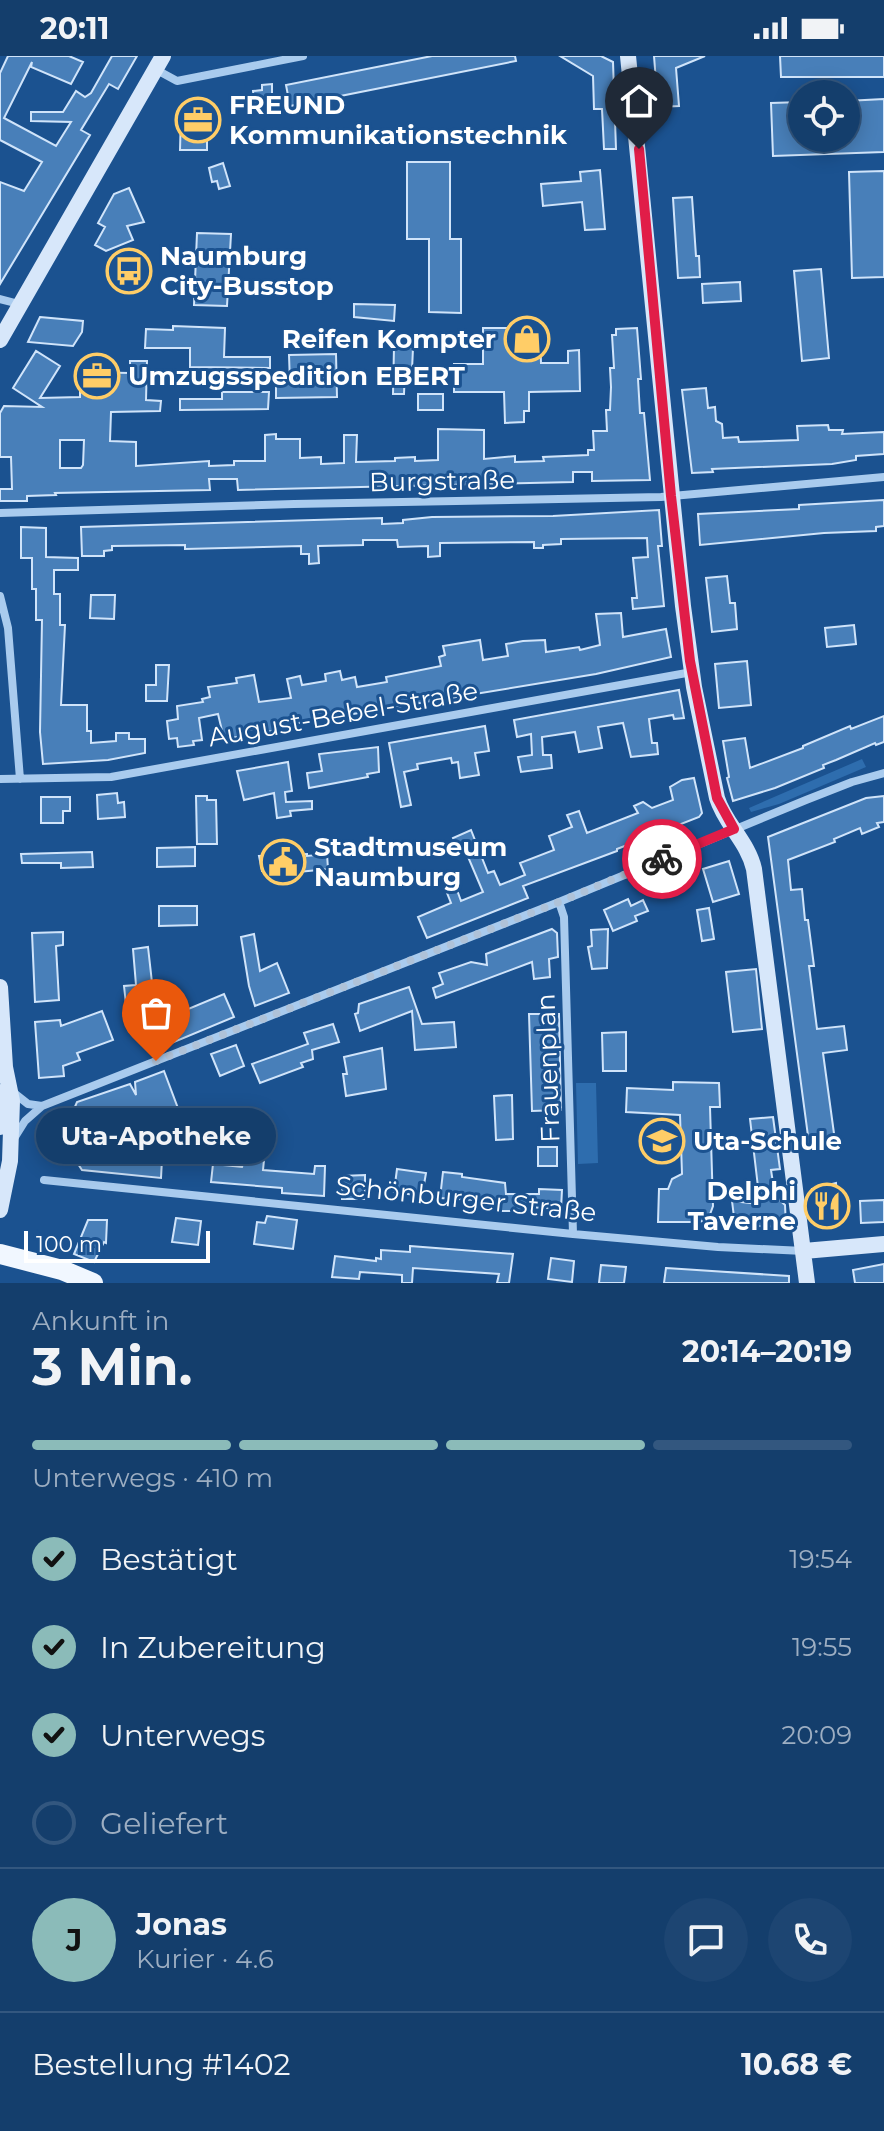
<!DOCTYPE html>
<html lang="de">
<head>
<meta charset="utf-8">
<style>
  :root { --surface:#143e6c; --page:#1d4572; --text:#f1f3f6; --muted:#9daec2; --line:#33577f; --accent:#8bbbb9 }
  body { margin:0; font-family:Montserrat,sans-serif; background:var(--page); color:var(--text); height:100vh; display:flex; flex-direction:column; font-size:30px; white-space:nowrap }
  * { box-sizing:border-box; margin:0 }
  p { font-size:26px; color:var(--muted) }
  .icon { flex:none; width:44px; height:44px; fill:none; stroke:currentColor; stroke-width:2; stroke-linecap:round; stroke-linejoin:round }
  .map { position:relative; height:1227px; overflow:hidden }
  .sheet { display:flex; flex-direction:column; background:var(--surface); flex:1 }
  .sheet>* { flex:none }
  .controls { position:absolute; left:788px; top:24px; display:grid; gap:16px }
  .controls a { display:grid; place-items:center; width:72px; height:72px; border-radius:50%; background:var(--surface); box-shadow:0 4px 20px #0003,0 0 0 2px var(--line); font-size:40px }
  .scale { position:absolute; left:24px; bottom:20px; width:186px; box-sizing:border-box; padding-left:8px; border:4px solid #fff; border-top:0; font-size:22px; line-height:28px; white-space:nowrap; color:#fff; -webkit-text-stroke:6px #1b5290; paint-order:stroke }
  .pin { position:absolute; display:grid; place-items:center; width:68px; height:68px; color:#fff; margin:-82px -34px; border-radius:50% 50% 50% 0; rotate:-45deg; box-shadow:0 0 8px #0007 }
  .pin .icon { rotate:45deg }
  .courier { position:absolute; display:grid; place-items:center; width:80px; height:80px; margin:-40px; border:6px solid #e11d48; border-radius:50%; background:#fff; color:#222; box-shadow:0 2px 10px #0007 }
  .bubble { position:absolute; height:56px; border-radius:28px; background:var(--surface); box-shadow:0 4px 20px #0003,0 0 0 2px var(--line); font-size:26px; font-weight:700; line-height:56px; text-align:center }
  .headline em { font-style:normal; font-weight:700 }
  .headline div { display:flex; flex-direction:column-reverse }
  .headline { display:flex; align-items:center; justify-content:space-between; height:136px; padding:0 32px }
  h1 { font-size:52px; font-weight:700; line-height:60px }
  .bar { display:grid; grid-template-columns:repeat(4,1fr); gap:12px 8px; align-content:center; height:96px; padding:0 32px }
  .bar i { height:10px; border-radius:6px; background:var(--line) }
  .bar .selected { background:var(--accent) }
  .bar p { grid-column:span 4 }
  .line { display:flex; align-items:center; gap:20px; padding:0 32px; border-top:2px solid var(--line) }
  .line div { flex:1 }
  .round { display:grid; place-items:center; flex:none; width:84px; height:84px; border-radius:42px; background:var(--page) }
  ol { padding:0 32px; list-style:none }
  li { display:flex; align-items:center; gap:24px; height:88px }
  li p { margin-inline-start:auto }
  li .icon { padding:8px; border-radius:50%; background:var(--accent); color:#111; stroke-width:4 }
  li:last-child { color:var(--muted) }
  li i { width:44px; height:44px; border:4px solid var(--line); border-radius:50% }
  .status { display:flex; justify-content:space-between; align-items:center; height:56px; padding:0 40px; background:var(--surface); direction:ltr }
  .status svg { height:22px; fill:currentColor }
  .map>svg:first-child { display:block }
</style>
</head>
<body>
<div class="status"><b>20:11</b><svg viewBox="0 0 49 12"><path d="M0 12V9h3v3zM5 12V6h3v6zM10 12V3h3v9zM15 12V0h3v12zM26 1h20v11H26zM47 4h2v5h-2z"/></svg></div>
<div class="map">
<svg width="884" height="1227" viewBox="0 0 884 1227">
  <rect width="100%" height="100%" fill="#1b5290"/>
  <path fill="#2e6dae" d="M862 703 866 711 779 748 751 756 749 752Z
    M576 1027H596L598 1107 578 1108Z"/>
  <path fill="#487fb9" stroke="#d0e4fa" stroke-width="2" fill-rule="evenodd" d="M8 0H69L83 6 71 28 31 11 32 6 4 62 56 90 71 66 31 65V56H63L76 35 85 41 91 37 112 0H137L118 33 109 28 81 74 90 79 0 228V126L24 135 42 106 0 84V17Z
    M432 0H515L516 5 290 50 286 29Z
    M560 0H601L613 6 616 93H604L602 53H594L593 20Z
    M654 0H705L676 12 679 50 658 51Z
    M780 0H884V21H781Z
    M272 28V53H255L253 35 262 34V29Z
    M884 43V96L773 100 771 47 802 46V82H846V45Z
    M181 58H207V94H180Z
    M407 106H450V183H461V257L429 256V183H407Z
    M223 107 230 130 219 133 217 125 212 126 209 112Z
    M600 114 605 173 585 174 582 146 543 150 541 128 581 125 580 116Z
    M884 115V221L852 222 849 116Z
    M129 132 144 166 127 170 133 184 106 195 95 189 105 171 98 167 114 138Z
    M692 141 696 200H699L700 221 678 222 673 142Z
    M197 177 231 178 227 250 194 249Z
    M821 213 829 302 802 305 794 215Z
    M740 226 741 245 703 247 702 228Z
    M354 248 395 249 394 265 354 261Z
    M40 261 83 265 82 276 73 290 28 286Z
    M173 270 225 272 224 301H270V312L190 311V292H145L146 273 173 274Z
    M483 272H540L541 307H568V295L579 294 580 335 529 336V355H524V366L505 367 504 336H454V308H483Z
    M637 272 641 323H638L640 357H644L650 424 592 425V416H573V426L238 434 237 423H209L210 434 55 437 56 439 27 440V445H0V433H12L11 401H0V357L4 350 42 351 13 332 36 295 60 310 40 342 80 341V316L130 317V305H147L146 344 161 345 160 355 111 356 110 385 136 386V410L209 405V410L234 409V405H265V379L276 378V383H300V402L321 401V408L344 407V379H357L356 406 395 405V402L415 401V405L438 404V373L484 374V403L515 400V406L544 405 543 401 588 399V394H594L593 375H607L606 354H610L611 331 610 312H614L612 279H616V273ZM60 384H84L83 409 81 412H60Z
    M394 291 413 292 412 314H405L404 338H393Z
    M336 298 337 341 276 342V327H290L289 299Z
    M706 332 708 352 715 351 716 365 722 368 723 382 738 381 739 386 798 384 797 370 828 369 829 374H843L842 378 884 376V398L856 400V404L832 408 712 413 713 416 692 417 682 334Z
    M222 336H269L268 353 180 354V343H222Z
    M418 338H443V354H418Z
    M884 444V470L876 471V475L824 477 700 489 698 458 799 453V449Z
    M659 454 662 490H658L664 550 633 553 632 542H637L633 502 648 501 647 482 561 483V488L543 489V492H534V486L440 487V500L428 501V490L398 491 397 484H363V489L318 490 319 507 309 508V498H301V490L185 493V489L112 490V494L104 495V500H82L81 471 382 462V468L403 467V464L432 461 553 460Z
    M21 471 46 472V501L78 502V514H54V538H60V569H65L61 649H87V675H91V687L116 685V677H129V683H145V697L108 704 43 708 40 676 42 564H36V533H32V502H21Z
    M727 520 730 547H735L737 573 712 576 706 522Z
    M91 539H115L114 563 90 562Z
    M621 557 623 581 666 573 671 601 596 618 286 669V674L264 676V672L243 674 244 680 224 683 218 658 199 662 202 684 193 685 194 689 178 691 177 682 169 683 167 665 178 663 177 650 203 646 202 643 210 641 208 631 237 627 236 622 254 619 259 646 291 642 287 623 300 620 302 629 326 625 325 618 340 615 342 624 355 621 357 631 387 626 386 621 441 610 439 601 445 599 443 590 480 584 483 604 508 600 506 588 523 585 545 584 546 596 579 591 580 594 600 589 596 558Z
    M854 569 856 588 827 591 825 572Z
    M747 605 751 649 719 652 715 608Z
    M156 609H169L167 645H146V629H156Z
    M679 634 684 662 674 663 673 659 649 663 652 687H657L658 698 631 701 623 667 598 671 602 692 579 696 575 676 542 681 543 699H551L552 712 521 716 518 701 532 699 531 678 517 681 514 664Z
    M884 660V686L876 689 875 687 836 704 823 709 824 712 775 732 733 745 727 722 729 721 723 685 745 682 750 712 803 692V690L850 670 851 673Z
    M485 670 489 695 475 697 479 719 460 722 458 706 452 707 451 702 417 708 418 713 404 716 411 749 401 751 389 687Z
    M378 691 379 716 367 718 368 721 309 732 307 717 322 715 319 698Z
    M288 706 292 735 285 736 286 746 312 745V753L290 755 291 760 277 762 274 737 244 744 237 715Z
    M694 722 702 757 699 761 617 793V795L523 830 528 842 427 882 418 861 451 847 447 837 457 834 461 845 483 836 463 789 457 791 453 782 471 774 488 817 494 815 500 829 525 819 520 807 554 794 549 780 572 771 567 759 579 755 587 777 638 757 634 750 643 746 652 752 673 744 670 731 682 724Z
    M117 737 118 747 124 746 125 761 98 763 97 739Z
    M196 740H207V744H216L217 788H197Z
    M884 740V766L877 767 879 771 862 778 860 772 834 783 835 786 788 804 791 834 802 833 805 864H808L814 910H809L817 973 844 970 847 994 823 997 836 1092 810 1095 768 781 866 742Z
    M41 741H70V755H63V767H41Z
    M195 791V810L157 811V792Z
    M92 796 93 811 61 812V807H22L21 798Z
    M307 798V800L327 798 328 813 278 818 277 813 262 815 259 800Z
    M729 805 739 838 713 846 703 813Z
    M628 843 631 850 643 844 648 855 635 860 637 865 613 875 604 854Z
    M159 850H197V869L159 870Z
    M709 852 714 883 702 885 697 854Z
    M552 873 557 877 558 901 549 903 550 921 534 923 532 906 436 942 433 932 443 928 439 917 471 906 487 909 486 898Z
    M608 873 607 912 592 913 588 891 592 890 591 874Z
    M63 876V889L56 890 59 944 35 946 32 877Z
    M254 878 260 915 277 907 289 937 255 950 249 930 241 881Z
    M148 891 157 971 183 960 181 956 224 938 234 961 150 996 141 973 129 975 124 930 136 929 133 893Z
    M756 913 762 973 733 976 726 916Z
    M409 931 422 968 454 966 456 991 415 994 412 955 360 975 355 958 358 957 359 948Z
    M102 955 113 984 77 997 80 1004 63 1010 64 1020 39 1022 35 966 60 964 61 970Z
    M529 958H559L561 1054 532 1055Z
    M333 968 339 986 312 994 313 1003 301 1007 303 1011 260 1027 252 1008 308 988 304 977Z
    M626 976V1015H603L602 977Z
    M236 989 244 1010 220 1020 211 998Z
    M382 992 386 1033 346 1040 343 1018H347L344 1001Z
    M164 1015 179 1055 109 1078 110 1100 162 1103 161 1122 82 1114 78 1108 74 1053 77 1046 130 1028 136 1039 135 1026Z
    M673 1026 719 1027 720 1051H710L713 1150 709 1161 700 1166H658L659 1133H668L672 1123 682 1118 680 1059 626 1056 627 1032 673 1034Z
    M512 1039 513 1083 496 1084 494 1040Z
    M773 1061 780 1113 771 1114 775 1140 785 1149 786 1171 735 1169 732 1145 760 1148 750 1063Z
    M245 1084H266L263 1114 314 1118 315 1110H325L324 1140 282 1137V1132L211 1126 213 1108 242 1111 243 1108H246Z
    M538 1091H557V1110H538Z
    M397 1113 426 1117 422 1140 394 1136Z
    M443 1116 462 1118V1121L505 1127 506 1138H539V1133L562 1134 561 1153 528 1151V1155H496L495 1145 440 1142Z
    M365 1119V1143H342V1120Z
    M836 1127 838 1147 827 1160 824 1149 816 1157 812 1133Z
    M884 1144V1166L861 1167 860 1145Z
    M267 1160 297 1164 293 1193 254 1188 257 1166 265 1167Z
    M176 1162 201 1165 198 1189 172 1186Z
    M88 1164H107L106 1187 104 1186 94 1206 74 1198Z
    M410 1190 513 1198 509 1227H497L499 1218 413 1212 412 1227H402V1219L360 1216 359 1223 332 1221 335 1200 376 1205V1202L381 1203V1194L410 1196Z
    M551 1202 574 1205 572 1226 548 1223Z
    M884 1208V1227H855L853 1214Z
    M601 1209 626 1211 624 1227H599Z
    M666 1212 789 1220V1227H664Z"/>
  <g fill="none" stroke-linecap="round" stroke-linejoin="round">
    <path stroke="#a9cbee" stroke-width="8" d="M155 13 177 25 303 0
      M0 243 19 248
      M0 457 294 448 661 441 884 421
      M0 540 8 572 20 723
      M0 723 111 721 692 616
      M559 846 564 861 573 1178
      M14 1037 28 1048 42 1050
      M15 1081 25 1065 42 1050 559 846 806 744 852 726 884 717
      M44 1124 573 1178 718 1191 804 1195"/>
    <path stroke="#d7e7fa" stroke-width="16" d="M628 0 683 550 694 631 717 742C725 768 748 786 754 813L807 1227
      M0 284 163 0
      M0 931 5 1011 12 1045 10 1105 0 1154
      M0 1071 2 1036
      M804 1195 884 1188"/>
    <path stroke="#f1f7ff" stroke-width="20" d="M0 1198 62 1214 93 1227"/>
  </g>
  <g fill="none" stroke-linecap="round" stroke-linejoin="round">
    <path stroke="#afc2d8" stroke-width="8" stroke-dasharray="0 14.4" d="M156 1005 559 846 662 803"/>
    <path stroke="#e11d48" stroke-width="10" d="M639 93 671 440 690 605 717 742 734 773 662 803"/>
  </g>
  <defs>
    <g id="office-ring" transform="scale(2.3)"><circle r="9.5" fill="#1b5290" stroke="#ffcd67" stroke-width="1.5"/><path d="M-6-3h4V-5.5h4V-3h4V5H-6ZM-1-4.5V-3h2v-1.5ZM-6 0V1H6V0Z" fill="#ffcd67"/></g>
    <g id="bus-ring" transform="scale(2.3)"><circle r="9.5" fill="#1b5290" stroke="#ffcd67" stroke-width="1.5"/><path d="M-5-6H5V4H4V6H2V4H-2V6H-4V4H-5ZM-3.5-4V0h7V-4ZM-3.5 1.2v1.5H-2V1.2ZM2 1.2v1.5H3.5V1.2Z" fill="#ffcd67"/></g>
    <g id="shop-ring" transform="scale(2.3)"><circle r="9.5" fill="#1b5290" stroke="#ffcd67" stroke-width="1.5"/><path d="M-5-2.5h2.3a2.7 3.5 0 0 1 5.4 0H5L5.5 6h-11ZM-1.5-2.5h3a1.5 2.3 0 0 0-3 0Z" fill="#ffcd67"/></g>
    <g id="civic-ring" transform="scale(2.3)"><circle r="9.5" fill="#1b5290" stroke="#ffcd67" stroke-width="1.5"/><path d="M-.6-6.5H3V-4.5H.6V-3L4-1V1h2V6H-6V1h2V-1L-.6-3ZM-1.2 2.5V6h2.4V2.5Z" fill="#ffcd67"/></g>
    <g id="school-ring" transform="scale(2.3)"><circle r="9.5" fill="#1b5290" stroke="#ffcd67" stroke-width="1.5"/><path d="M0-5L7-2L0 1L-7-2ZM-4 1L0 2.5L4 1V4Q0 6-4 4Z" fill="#ffcd67"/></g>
    <g id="restaurant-ring" transform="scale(2.3)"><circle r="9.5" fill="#1b5290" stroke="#ffcd67" stroke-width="1.5"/><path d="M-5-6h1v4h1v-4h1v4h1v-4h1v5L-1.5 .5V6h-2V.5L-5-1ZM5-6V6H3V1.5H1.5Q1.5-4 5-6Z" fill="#ffcd67"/></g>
  </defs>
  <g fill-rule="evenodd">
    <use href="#office-ring" x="198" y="64"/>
    <use href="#bus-ring" x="129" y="215"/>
    <use href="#shop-ring" x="527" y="283"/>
    <use href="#office-ring" x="97" y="320"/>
    <use href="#civic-ring" x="283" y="806"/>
    <use href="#school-ring" x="662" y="1085"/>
    <use href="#restaurant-ring" x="827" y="1150"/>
  </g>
  <g text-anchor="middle" stroke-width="6" stroke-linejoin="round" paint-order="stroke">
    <g font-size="26" font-weight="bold" fill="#fff" stroke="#1b5290" text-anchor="start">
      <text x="229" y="58">FREUND<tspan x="229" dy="30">Kommunikationstechnik</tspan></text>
      <text x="160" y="209">Naumburg<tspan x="160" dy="30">City-Busstop</tspan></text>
      <text x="496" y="292" text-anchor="end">Reifen Kompter</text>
      <text x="128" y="329">Umzugsspedition EBERT</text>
      <text x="314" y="800">Stadtmuseum<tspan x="314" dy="30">Naumburg</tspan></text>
      <text x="693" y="1094">Uta-Schule</text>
      <text x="796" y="1144" text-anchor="end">Delphi<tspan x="796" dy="30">Taverne</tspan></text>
    </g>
    <g font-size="26" fill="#fff" stroke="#1b5290">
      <text transform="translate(442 425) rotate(-1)" y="9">Burgstraße</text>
      <text transform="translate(343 658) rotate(-10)" y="9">August-Bebel-Straße</text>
      <text transform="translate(548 1012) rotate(-92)" y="9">Frauenplan</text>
      <text transform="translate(466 1143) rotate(6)" y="9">Schönburger Straße</text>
    </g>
  </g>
</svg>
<div class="controls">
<a><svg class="icon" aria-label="locate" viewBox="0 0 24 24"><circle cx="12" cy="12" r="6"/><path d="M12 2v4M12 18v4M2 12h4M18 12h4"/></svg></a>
</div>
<div class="scale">100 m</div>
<div class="pin" style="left:156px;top:1005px;background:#ea580c"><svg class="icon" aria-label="bag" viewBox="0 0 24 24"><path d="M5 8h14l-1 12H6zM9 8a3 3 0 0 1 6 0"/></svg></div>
<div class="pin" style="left:639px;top:93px;background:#1f2937"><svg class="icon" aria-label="home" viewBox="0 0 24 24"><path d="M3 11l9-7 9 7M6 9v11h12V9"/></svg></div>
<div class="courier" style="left:662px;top:803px"><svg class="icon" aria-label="bike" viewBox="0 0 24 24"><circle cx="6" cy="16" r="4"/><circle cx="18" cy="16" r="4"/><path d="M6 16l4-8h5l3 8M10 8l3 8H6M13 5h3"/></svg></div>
<div class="bubble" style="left:36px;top:1052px;width:240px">Uta-Apotheke</div>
</div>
<section class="sheet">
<div class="headline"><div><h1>3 Min.</h1><p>Ankunft in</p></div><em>20:14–20:19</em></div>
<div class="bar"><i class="selected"></i><i class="selected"></i><i class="selected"></i><i></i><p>Unterwegs · 410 m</p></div>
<ol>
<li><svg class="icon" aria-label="check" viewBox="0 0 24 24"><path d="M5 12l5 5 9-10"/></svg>Bestätigt<p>19:54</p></li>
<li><svg class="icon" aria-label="check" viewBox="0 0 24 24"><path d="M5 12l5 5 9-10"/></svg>In Zubereitung<p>19:55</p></li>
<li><svg class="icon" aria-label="check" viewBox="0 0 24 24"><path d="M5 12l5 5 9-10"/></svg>Unterwegs<p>20:09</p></li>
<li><i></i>Geliefert</li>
</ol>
<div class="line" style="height:144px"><b class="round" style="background:var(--accent);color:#111">J</b><div><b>Jonas</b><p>Kurier · 4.6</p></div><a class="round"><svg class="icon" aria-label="chat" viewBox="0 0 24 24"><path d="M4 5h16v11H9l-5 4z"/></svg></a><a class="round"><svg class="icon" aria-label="phone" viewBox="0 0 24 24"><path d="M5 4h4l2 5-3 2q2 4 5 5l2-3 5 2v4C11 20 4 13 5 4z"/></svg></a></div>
<div class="line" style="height:104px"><div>Bestellung #1402</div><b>10.68 €</b></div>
</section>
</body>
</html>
